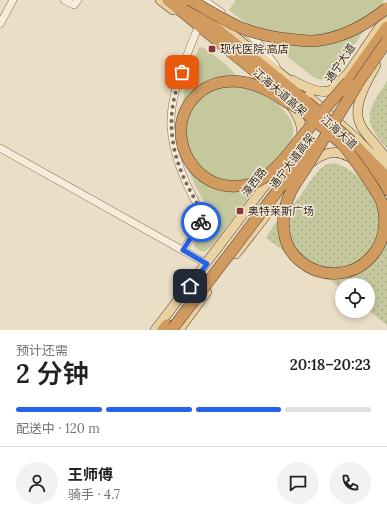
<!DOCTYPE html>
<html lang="zh">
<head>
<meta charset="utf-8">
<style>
  :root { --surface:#fff; --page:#f2f2f2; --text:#202124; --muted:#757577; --line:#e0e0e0; --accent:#2563eb }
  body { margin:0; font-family:Lora,"Noto Sans SC",serif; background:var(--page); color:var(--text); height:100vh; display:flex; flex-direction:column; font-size:15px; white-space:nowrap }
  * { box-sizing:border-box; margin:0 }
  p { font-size:13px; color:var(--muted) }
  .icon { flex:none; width:22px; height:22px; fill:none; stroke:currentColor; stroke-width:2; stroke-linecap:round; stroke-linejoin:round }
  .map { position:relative; height:330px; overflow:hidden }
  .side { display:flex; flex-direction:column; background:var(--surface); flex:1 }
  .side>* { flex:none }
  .buttons { position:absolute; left:335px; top:278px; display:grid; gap:8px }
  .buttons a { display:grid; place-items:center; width:40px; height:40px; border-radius:50%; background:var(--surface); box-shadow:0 2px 6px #0003; font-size:20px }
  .pin { position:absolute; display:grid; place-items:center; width:34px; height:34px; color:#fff; margin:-17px; border-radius:8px; box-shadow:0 2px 6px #0006 }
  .courier { position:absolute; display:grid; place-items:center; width:40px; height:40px; margin:-20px; border:3px solid #2563eb; border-radius:50%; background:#fff; color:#222; box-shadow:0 1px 5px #0007 }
  .headline em { font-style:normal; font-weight:600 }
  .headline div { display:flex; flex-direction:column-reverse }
  .headline { display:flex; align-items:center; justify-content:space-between; height:68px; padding:0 16px }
  h1 { font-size:26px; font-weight:600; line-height:30px }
  .bar { display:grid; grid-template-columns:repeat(4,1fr); gap:6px 4px; align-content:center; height:48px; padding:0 16px }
  .bar i { height:5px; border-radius:3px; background:var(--line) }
  .bar .current { background:var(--accent) }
  .bar p { grid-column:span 4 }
  .line { display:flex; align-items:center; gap:10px; padding:0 16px; border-top:1px solid var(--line) }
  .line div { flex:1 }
  .round { display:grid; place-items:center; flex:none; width:42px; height:42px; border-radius:21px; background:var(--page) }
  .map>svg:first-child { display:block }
</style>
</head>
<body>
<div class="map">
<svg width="387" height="330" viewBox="0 0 387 330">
  <defs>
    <pattern id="grass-dots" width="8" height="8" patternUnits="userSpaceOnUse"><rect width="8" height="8" fill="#c4c89c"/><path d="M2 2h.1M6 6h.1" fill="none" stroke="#a9ac86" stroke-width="1.8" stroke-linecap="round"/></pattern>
  </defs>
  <rect width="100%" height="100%" fill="#eadec7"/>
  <path fill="url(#grass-dots)" d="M387 81V148C360 120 368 110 387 81Z
    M335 163C357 170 372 190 387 207V325L368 310V285H342V290L330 280 320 277 266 238 274 225 298 199 308 184 320 169 327 164Z"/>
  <path fill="#c4c89c" d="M236 0H384C371 19 359 39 346 57 341 64 336 75 327 78 322 81 318 79 313 77L229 10Z
    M202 47C212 53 234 69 238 79 260 92 310 115 288 147 280 160 267 173 257 185L255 190 210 248 204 252C201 251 198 250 196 248 189 241 199 235 202 229 206 223 204 217 210 212L196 187 188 169 185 158 179 122 185 90 190 69 199 48Z"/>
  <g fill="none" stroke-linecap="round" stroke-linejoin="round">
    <g stroke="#84715e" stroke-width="8">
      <path id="minor" d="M64 0 74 5 78 0
        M204 0 221 12
        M0 24 13 0
        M246 32 257 41 276 66
        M0 148 207 264
        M183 250C187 243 201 225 202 219 203 211 196 203 193 197 181 174 173 152 171 127 169 97 186 57 197 30"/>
    </g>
    <g stroke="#534032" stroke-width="10">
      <path id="major" d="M160 0 173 10
        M210 16 296 86
        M376 65C368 80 353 104 359 121 362 131 369 137 375 144 379 149 383 154 387 159
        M344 79 387 16
        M292 80C301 85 318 94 329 91 336 88 341 80 346 75
        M308 96 355 137 387 170
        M291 106C299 117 302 124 302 138
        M309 164C322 154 334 148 349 157
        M236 254 292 182
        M155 330 277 170
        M179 330 207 292"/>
    </g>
    <g stroke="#534032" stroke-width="12">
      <path id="highway" d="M168 0 291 101
        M181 0 307 102
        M348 82 387 27
        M351 141 387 178
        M361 164 387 190
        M163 330 167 325"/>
    </g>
    <use href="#minor" stroke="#f6ecd9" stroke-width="7"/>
    <use href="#major" stroke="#ead1a2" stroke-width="9"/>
    <use href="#highway" stroke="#d19b60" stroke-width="11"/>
    <g stroke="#534032" stroke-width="12" stroke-linecap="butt">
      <path id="highway-bridge" d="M190 0C208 10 225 21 244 29 255 33 267 36 279 38 290 39 302 41 313 41 341 39 366 25 387 8
        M348 82C332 100 316 119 301 138 289 153 277 169 262 179 254 184 245 186 237 186 195 190 166 139 189 104 206 79 236 76 262 88 270 91 277 96 285 101 292 105 301 109 307 114 314 119 320 125 327 131 332 136 338 140 343 145 351 154 357 164 364 173 370 183 378 192 382 203 387 218 385 239 375 252 366 264 354 272 339 273 325 275 310 270 299 260 284 248 281 227 285 209 288 191 300 178 309 163 325 137 341 111 357 85
        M353 90 387 41
        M307 102 351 141
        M173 328 314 143"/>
    </g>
    <use href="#highway-bridge" stroke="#d19b60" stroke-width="11"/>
  </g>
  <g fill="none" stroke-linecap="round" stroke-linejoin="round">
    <path stroke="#75695a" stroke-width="4" stroke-dasharray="0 7.2" d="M182 72C173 97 169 116 173 142 176 161 183 178 192 194 195 200 200 207 202 213 203 216 202 220 201 222"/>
    <path stroke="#2563eb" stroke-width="5" d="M190 286 207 264 183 250 201 222"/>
  </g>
  <g fill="#8e3338" stroke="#f2e9d6" stroke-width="1.5">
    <rect x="208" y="45" width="8" height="8" rx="2"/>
    <rect x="236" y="207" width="8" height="8" rx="2"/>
  </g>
  <g text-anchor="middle" stroke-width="3" stroke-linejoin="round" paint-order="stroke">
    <g font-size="11" fill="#362a20" stroke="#f2e9d6" text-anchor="start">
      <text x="220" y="53">现代医院·高店</text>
      <text x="248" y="215">奥特莱斯广场</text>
    </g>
    <g font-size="11" fill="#362a20" stroke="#f2e9d6">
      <text transform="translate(340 63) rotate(-56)" y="4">通宁大道</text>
      <text transform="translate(280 92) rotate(40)" y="4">江海大道高架</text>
      <text transform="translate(339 132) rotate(42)" y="4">江海大道</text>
      <text transform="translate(292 161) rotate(-53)" y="4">通宁大道高架</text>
      <text transform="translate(254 182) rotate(-53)" y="4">濠西路</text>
    </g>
  </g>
</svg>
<div class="buttons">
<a><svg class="icon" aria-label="locate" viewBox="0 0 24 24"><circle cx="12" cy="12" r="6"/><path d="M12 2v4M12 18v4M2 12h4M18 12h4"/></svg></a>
</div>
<div class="pin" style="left:182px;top:72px;background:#ea580c"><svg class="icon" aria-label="bag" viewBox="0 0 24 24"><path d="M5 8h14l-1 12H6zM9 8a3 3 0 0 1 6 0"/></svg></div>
<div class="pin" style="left:190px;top:286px;background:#1f2937"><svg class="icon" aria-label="home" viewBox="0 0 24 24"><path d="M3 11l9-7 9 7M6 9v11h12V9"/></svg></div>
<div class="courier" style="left:201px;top:222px"><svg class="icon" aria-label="bike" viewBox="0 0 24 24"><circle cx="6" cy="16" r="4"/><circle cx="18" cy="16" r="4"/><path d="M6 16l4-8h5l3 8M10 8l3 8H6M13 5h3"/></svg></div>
</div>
<section class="side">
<div class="headline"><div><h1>2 分钟</h1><p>预计还需</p></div><em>20:18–20:23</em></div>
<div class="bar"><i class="current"></i><i class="current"></i><i class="current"></i><i></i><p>配送中 · 120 m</p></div>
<div class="line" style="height:72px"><a class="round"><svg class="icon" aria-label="person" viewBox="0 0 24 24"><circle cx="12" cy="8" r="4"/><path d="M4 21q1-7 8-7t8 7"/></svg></a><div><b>王师傅</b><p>骑手 · 4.7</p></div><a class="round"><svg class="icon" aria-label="chat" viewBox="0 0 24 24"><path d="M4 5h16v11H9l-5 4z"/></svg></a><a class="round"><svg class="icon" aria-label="phone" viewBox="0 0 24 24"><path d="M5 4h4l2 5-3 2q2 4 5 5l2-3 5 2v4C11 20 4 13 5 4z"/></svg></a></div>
</section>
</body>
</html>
